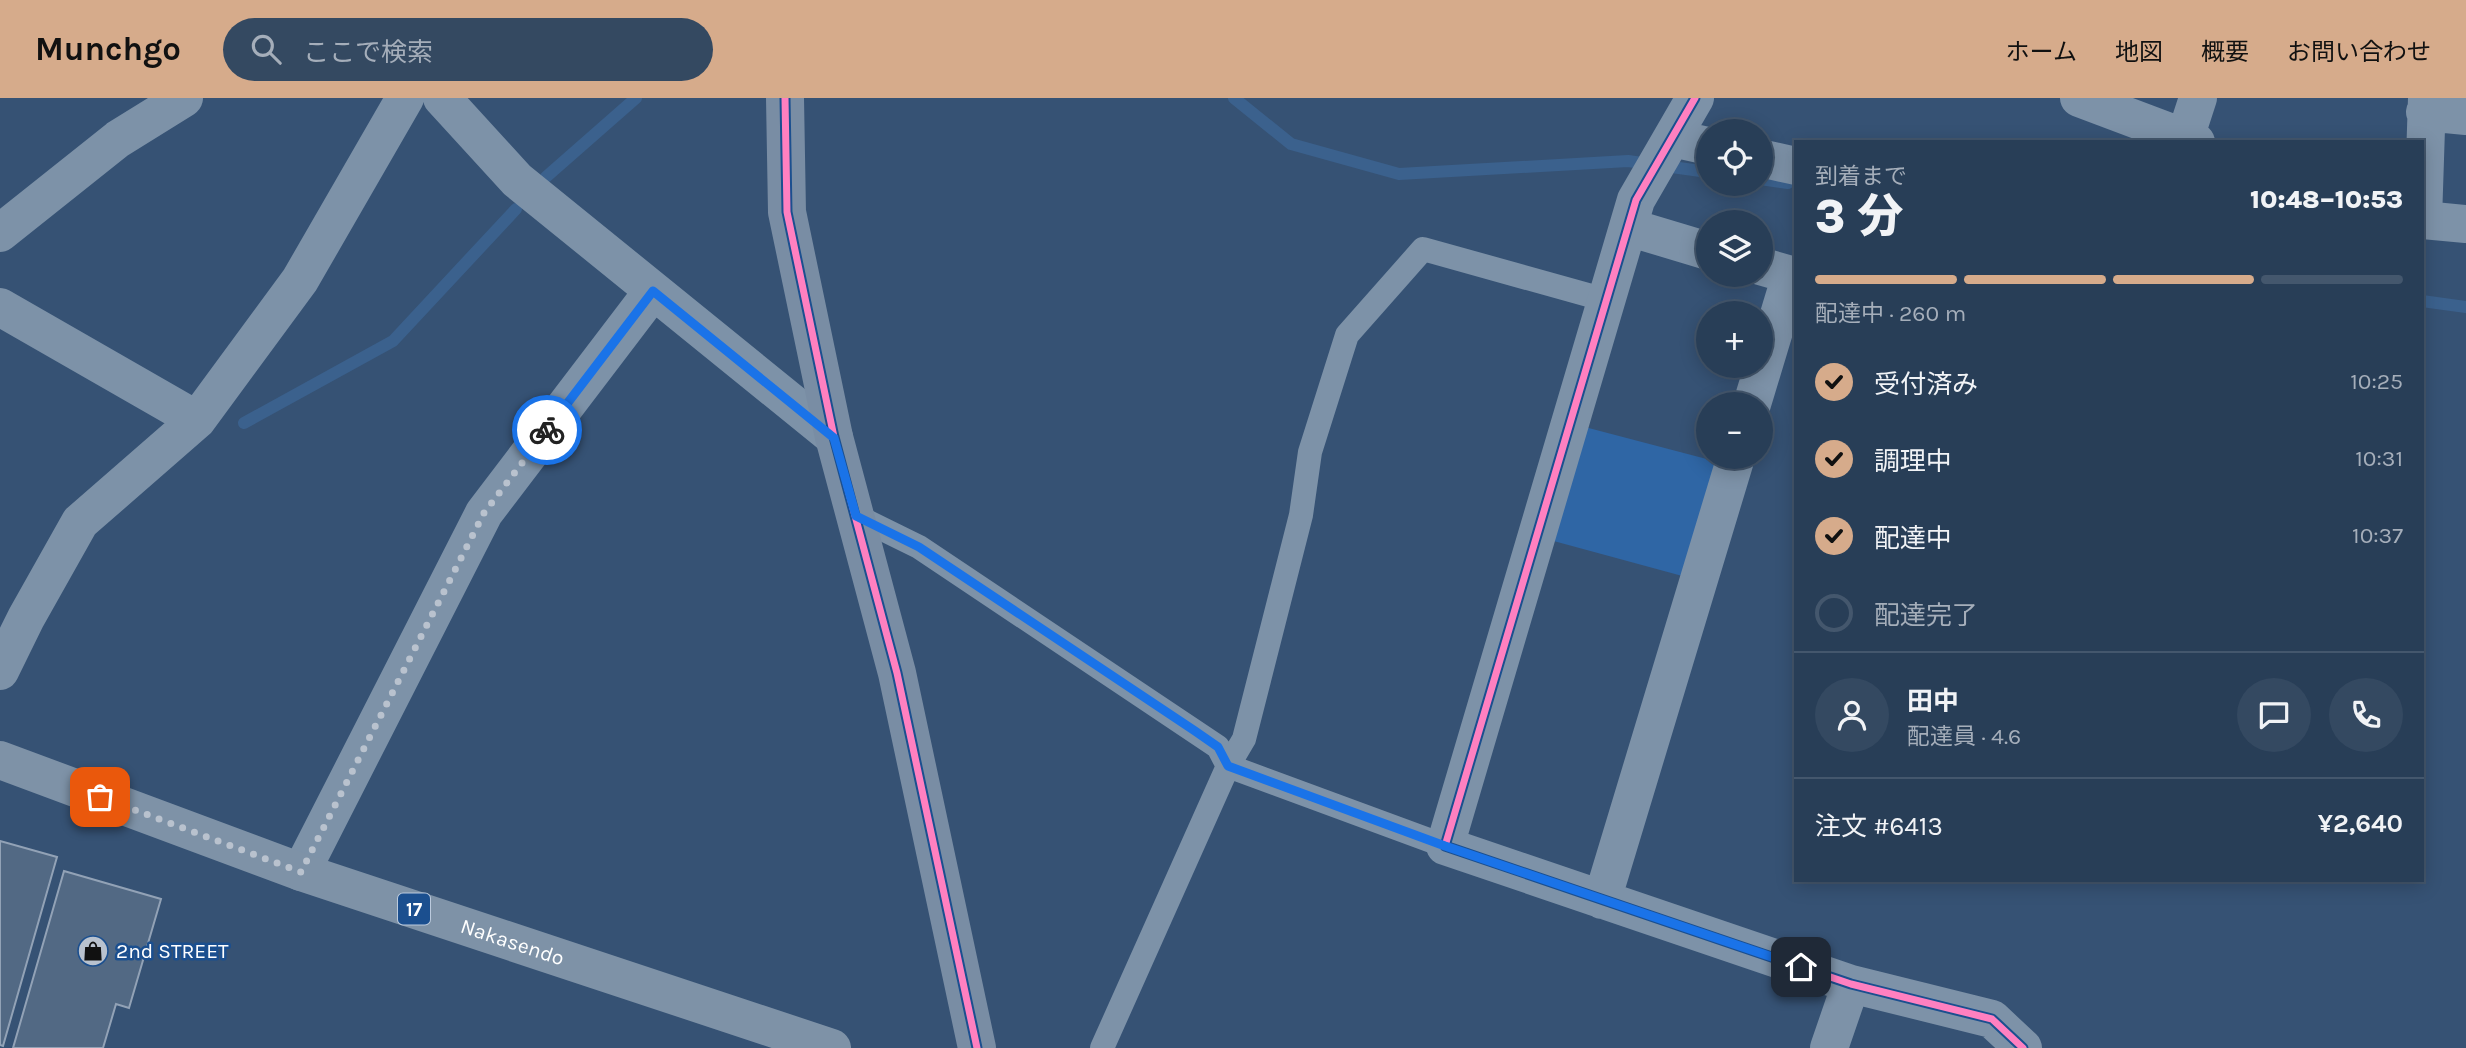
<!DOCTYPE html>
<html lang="ja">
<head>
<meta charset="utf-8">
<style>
  :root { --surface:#283e57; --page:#344961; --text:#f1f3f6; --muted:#a5aeba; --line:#44576d; --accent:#d6ab8b }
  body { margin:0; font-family:Karla,"Noto Sans JP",sans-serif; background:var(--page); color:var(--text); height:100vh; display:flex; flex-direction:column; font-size:26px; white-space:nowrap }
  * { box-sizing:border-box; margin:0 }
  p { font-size:23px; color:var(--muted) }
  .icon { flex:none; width:38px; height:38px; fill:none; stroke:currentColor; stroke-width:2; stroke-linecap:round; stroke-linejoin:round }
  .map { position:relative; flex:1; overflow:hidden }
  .details { position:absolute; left:1794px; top:42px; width:630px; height:742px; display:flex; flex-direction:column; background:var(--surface); border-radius:0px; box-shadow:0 4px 18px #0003,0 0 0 2px var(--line) }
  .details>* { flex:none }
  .fabs { position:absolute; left:1696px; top:21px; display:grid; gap:14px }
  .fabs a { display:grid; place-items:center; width:77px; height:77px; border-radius:50%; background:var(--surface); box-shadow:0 4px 18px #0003,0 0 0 2px var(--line); font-size:35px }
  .pin { position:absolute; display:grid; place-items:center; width:60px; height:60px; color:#fff; margin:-30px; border-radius:14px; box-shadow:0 4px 10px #0006 }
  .courier { position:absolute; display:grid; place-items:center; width:70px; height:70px; margin:-35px; border:5px solid #1a73e8; border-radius:50%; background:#fff; color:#222; box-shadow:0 2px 9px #0007 }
  .overview em { font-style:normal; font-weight:800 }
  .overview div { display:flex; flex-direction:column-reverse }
  .overview { display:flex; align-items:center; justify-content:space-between; height:119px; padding:0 21px }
  h1 { font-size:46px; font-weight:800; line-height:52px }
  .bar { display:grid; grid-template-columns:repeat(4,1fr); gap:10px 7px; align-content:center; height:84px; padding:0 21px }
  .bar i { height:9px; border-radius:5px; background:var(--line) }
  .bar .on { background:var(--accent) }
  .bar p { grid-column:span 4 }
  .line { display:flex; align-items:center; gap:18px; padding:0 21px; border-top:2px solid var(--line) }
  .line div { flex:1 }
  .round { display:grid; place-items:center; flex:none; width:74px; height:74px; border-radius:37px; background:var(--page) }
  ol { padding:0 21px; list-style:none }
  li { display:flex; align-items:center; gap:21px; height:77px }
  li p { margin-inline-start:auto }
  li .icon { padding:7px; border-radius:50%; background:var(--accent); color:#111; stroke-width:4 }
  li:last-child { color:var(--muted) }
  li i { width:38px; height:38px; border:4px solid var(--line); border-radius:50% }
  header { display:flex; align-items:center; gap:42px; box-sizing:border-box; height:98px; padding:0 35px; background:var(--accent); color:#111 }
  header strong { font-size:33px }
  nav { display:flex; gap:38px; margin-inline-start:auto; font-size:24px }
  .search { width:490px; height:63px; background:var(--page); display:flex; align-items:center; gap:18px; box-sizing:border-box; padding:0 24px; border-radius:38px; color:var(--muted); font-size:26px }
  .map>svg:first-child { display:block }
</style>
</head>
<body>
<header>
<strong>Munchgo</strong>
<div class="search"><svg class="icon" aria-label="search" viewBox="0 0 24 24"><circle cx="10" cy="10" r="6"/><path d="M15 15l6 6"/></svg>ここで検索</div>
<nav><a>ホーム</a><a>地図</a><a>概要</a><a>お問い合わせ</a></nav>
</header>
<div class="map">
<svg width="2466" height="950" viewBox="0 0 2466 950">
  <rect width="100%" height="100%" fill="#365274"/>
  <path fill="#2f66a5" d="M1581 328 1718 364 1686 479 1550 442Z"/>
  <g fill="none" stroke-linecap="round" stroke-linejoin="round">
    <path stroke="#3b618d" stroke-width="12" d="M1234 0 1291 46 1399 76 1628 63 1708 74
      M546 79 636 0
      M1760 81 1788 85
      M2422 203 2466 209
      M244 325 393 243 516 111"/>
  </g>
  <path fill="#526984" stroke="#92a2b6" stroke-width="2" d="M0 743 57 759 3 948 0 947Z
    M64 773 161 801 129 910 116 906 103 950H13Z"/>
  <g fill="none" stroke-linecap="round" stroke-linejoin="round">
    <path stroke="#7d92a8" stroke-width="24" d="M856 418 919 449 1218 649 1228 668 1445 748
      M1102 950 1228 668 1244 641 1301 417 1310 354 1347 237 1423 151 1606 202"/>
    <path stroke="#7d92a8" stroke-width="38" d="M442 0 517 82 834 339
      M1695 0 1636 102 1445 748 1851 886 1992 921 2023 950
      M2079 0 2196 44
      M2427 0 2423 122 2466 126
      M2425 14 2466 18
      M1672 40 1708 48
      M2185 40 2198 0
      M1760 60 1796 68
      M1628 129 1708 153
      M0 135 118 41 184 0
      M0 209 197 322
      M1752 306 1791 177 1760 168
      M0 573 26 520 80 424 197 322 300 182 405 0
      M301 774 484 415 653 193
      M1602 802 1736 359
      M1829 950 1851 886"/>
    <path stroke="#798da4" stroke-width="38" d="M785 0 787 114 834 339 897 575 977 950"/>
    <path stroke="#7e92a7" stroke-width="38" id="s1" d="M0 662 301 774 832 950"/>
    <g stroke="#1b4f8f" stroke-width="11">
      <path id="cycleway" d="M785 0 787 114 834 339 897 575 977 950
        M1695 0 1636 102 1445 748 1851 886 1992 921 2023 950"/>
    </g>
    <use href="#cycleway" stroke="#ff80c0" stroke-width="7"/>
  </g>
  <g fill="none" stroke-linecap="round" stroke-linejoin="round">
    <path stroke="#b9c2ce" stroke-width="7" stroke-dasharray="0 12.6" d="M100 699 301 774 484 415 547 332"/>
    <path stroke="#1a73e8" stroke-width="9" d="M547 332 653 193 834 340 856 418 919 449 1195 633 1218 649 1228 668 1445 748 1801 869"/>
  </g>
  <defs>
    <g id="shop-disc" transform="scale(1.575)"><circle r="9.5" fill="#b9c2ce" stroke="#1b4f8f"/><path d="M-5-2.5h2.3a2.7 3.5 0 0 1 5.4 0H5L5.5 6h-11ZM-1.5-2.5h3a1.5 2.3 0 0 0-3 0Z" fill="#111"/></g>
  </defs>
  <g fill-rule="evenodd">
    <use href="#shop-disc" x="93" y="853"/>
  </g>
  <g text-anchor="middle" stroke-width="5" stroke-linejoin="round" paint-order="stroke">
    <rect fill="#1b4f8f" stroke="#bbcadd" stroke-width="2" x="398" y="795.5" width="32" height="31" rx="5"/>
    <g font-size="19" font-weight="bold" fill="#fff">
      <text x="414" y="818">17</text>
    </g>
    <g font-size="21" fill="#fff" stroke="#1b4f8f">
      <text dy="7" stroke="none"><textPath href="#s1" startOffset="544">Nakasendo</textPath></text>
    </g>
    <g font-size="21" fill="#fff" stroke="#1b4f8f" text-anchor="start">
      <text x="116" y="860">2nd STREET</text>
    </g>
  </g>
</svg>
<div class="fabs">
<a><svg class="icon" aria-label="locate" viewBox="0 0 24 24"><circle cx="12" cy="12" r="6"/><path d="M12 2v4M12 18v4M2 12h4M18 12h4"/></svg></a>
<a><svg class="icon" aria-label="layers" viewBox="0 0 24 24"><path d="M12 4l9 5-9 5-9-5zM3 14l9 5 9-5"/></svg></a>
<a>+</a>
<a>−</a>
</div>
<div class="pin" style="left:100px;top:699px;background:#ea580c"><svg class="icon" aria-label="bag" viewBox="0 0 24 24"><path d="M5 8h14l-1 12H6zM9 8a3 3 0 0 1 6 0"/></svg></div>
<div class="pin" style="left:1801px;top:869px;background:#1f2937"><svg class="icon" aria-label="home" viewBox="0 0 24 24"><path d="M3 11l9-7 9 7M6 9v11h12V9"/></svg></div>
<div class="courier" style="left:547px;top:332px"><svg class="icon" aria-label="bike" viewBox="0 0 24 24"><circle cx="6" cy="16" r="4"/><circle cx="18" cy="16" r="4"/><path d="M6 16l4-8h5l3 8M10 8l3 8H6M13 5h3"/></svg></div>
<section class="details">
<div class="overview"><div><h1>3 分</h1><p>到着まで</p></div><em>10:48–10:53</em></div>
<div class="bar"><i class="on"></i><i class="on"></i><i class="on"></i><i></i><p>配達中 · 260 m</p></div>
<ol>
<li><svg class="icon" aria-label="check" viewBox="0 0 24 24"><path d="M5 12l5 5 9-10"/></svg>受付済み<p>10:25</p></li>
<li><svg class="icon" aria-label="check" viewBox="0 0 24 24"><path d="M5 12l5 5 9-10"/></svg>調理中<p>10:31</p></li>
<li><svg class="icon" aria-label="check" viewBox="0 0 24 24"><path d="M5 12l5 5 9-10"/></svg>配達中<p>10:37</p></li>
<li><i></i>配達完了</li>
</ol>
<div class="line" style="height:126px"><a class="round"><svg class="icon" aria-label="person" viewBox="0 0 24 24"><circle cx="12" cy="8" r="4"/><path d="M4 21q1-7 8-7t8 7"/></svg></a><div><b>田中</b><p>配達員 · 4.6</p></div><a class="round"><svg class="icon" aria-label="chat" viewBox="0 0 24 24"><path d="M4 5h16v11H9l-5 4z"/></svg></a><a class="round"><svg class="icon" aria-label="phone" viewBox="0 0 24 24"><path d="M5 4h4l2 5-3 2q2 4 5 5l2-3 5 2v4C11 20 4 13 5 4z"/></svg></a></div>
<div class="line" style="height:91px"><div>注文 #6413</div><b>¥2,640</b></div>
</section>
</div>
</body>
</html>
